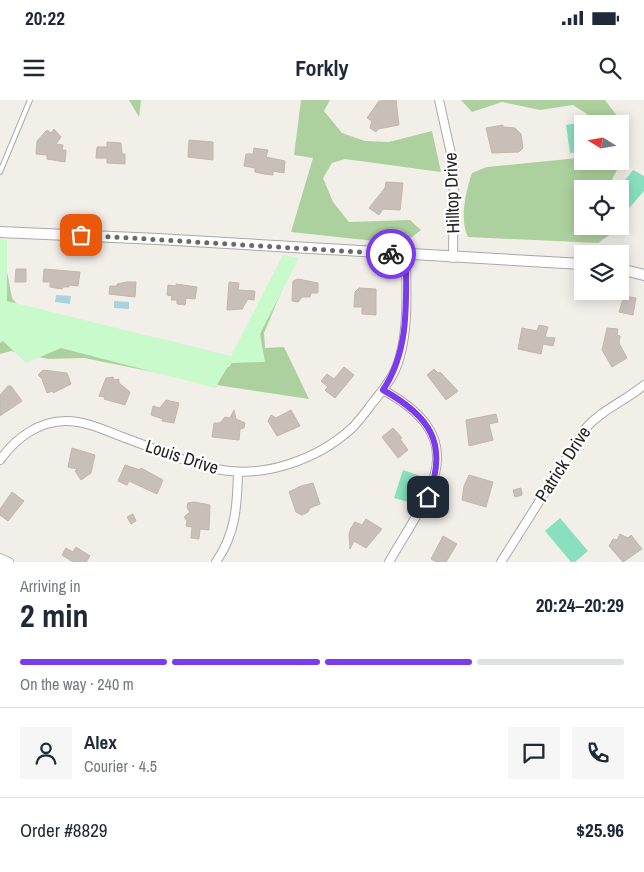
<!DOCTYPE html>
<html lang="en">
<head>
<meta charset="utf-8">
<style>
  :root { --surface:#fff; --page:#f6f6f7; --text:#1f2937; --muted:#747a83; --line:#e0e1e3; --accent:#7c3aed }
  body { margin:0; font-family:"Archivo Narrow",sans-serif; background:var(--page); color:var(--text); height:100vh; display:flex; flex-direction:column; font-size:19px; white-space:nowrap }
  * { box-sizing:border-box; margin:0 }
  p { font-size:16px; color:var(--muted) }
  .icon { flex:none; width:28px; height:28px; fill:none; stroke:currentColor; stroke-width:2; stroke-linecap:round; stroke-linejoin:round }
  .map { position:relative; height:462px; overflow:hidden }
  .side { display:flex; flex-direction:column; background:var(--surface); flex:1 }
  .side>* { flex:none }
  .needle { width:32px; rotate:281deg }
  .buttons { position:absolute; left:574px; top:15px; display:grid; gap:10px }
  .buttons a { display:grid; place-items:center; width:55px; height:55px; border-radius:0px; background:var(--surface); box-shadow:0 2px 12px #0003; font-size:25px }
  .pin { position:absolute; display:grid; place-items:center; width:42px; height:42px; color:#fff; margin:-21px; border-radius:10px; box-shadow:0 2px 8px #0006 }
  .courier { position:absolute; display:grid; place-items:center; width:50px; height:50px; margin:-25px; border:4px solid #7c3aed; border-radius:50%; background:#fff; color:#222; box-shadow:0 1px 6px #0007 }
  .overview em { font-style:normal; font-weight:700 }
  .overview div { display:flex; flex-direction:column-reverse }
  .overview { display:flex; align-items:center; justify-content:space-between; height:85px; padding:0 20px }
  h1 { font-size:32px; font-weight:700; line-height:38px }
  .bar { display:grid; grid-template-columns:repeat(4,1fr); gap:8px 5px; align-content:center; height:60px; padding:0 20px }
  .bar i { height:6px; border-radius:4px; background:var(--line) }
  .bar .current { background:var(--accent) }
  .bar p { grid-column:span 4 }
  .line { display:flex; align-items:center; gap:12px; padding:0 20px; border-top:1px solid var(--line) }
  .line div { flex:1 }
  .round { display:grid; place-items:center; flex:none; width:52px; height:52px; border-radius:0px; background:var(--page) }
  .status { display:flex; justify-content:space-between; align-items:center; height:35px; padding:0 25px; background:var(--surface); direction:ltr }
  .status svg { height:14px; fill:currentColor }
  header { display:flex; justify-content:space-between; align-items:center; height:65px; padding:0 20px; background:var(--surface); font-size:22px; font-weight:700 }
  .map>svg:first-child { display:block }
</style>
</head>
<body>
<div class="status"><b>20:22</b><svg viewBox="0 0 49 12"><path d="M0 12V9h3v3zM5 12V6h3v6zM10 12V3h3v9zM15 12V0h3v12zM26 1h20v11H26zM47 4h2v5h-2z"/></svg></div>
<header><svg class="icon" aria-label="menu" viewBox="0 0 24 24"><path d="M4 6h16M4 12h16M4 18h16"/></svg>Forkly<svg class="icon" aria-label="search" viewBox="0 0 24 24"><circle cx="10" cy="10" r="6"/><path d="M15 15l6 6"/></svg></header>
<div class="map">
<svg width="644" height="462" viewBox="0 0 644 462">
  <rect width="100%" height="100%" fill="#f2efe9"/>
  <path fill="#add19e" d="M129 0H141L139 17Z
    M301 0H330L324 11 342 33 365 41 389 42 432 31 441 72 345 59 332 63 323 78 333 102 349 122 410 120 421 130 403 144 291 132 313 58 294 55Z
    M461 0H605L627 29 628 49 607 89H582V126L621 127 598 143 468 137C459 119 466 91 472 73L487 67 578 58 582 55V61H620V24H589L587 14 573 5 540 10 502 2 472 12Z
    M0 145 2 146 12 198 21 209 208 264 229 267 285 160 295 159 264 233 265 248 284 247 309 299 223 286 84 258 48 259 11 251 0 254Z"/>
  <path fill="#c8facc" d="M0 139 7 140V201L231 256 283 155 299 158 260 234 265 262 230 263 215 288 61 248 26 263 3 241 0 243Z"/>
  <path fill="#88e0be" d="M579 23 582 52 570 53 566 25Z
    M633 70 644 76V91L624 114H621L620 89H618Z
    M403 370 421 376 412 403 394 398Z
    M560 418 588 451 575 462H571L545 431Z"/>
  <path fill="#aad3df" d="M56 195 71 196 70 204 55 202Z
    M114 201 129 202V209L114 208Z"/>
  <path fill="#c7bfb8" stroke="#c4b6ab" d="M396 0 399 25 378 29 376 32 370 28 372 21 367 18 379 1Z
    M503 25V27L515 28 521 34 523 48 519 52 492 53 486 28Z
    M54 29 61 37 56 44 63 45 62 50H66L65 62 47 59V55L36 54 37 41 47 30 51 33Z
    M189 40 213 42V60L188 57Z
    M107 42 121 43 122 54H125V64L107 63V58H96L97 47H107Z
    M254 48 268 50 266 57 285 61 284 73 273 71V75L264 74 255 72V68L244 66 246 54H253Z
    M386 82 403 83 400 110 383 109 379 115 369 108 385 88Z
    M16 169H26V182H15Z
    M44 169 80 172 78 186 69 185V187H63L62 189 50 187V182H43Z
    M298 179 318 183V193H311L310 197H302L298 202 292 201 293 181Z
    M127 182H136L135 197 109 194 110 186H117V184Z
    M229 182 239 183 238 190 255 191 254 200 248 199 242 209 227 210Z
    M176 184 197 187 195 199 186 198 185 205 177 204V200H171L172 196 167 195 168 185 176 186Z
    M359 188 376 189V215L362 214V207H354L355 192Z
    M624 196 636 198 633 215 619 212Z
    M539 225 548 227 545 237 555 238 553 246 543 244 541 254 518 249 522 228 537 231Z
    M607 228 618 229 617 235 620 236 619 243 627 258 612 267 602 250Z
    M344 267 354 275 335 298 325 290 328 287 321 281 327 274 334 279Z
    M434 269 438 273 440 272 458 291 446 300 427 275Z
    M43 270 67 273 71 284 53 293V291L47 293 42 279 38 275Z
    M113 277 114 280 119 279V283L130 292 125 305 104 299 105 297 99 296 106 278Z
    M8 286H11L22 301 0 316V295Z
    M166 300 179 303 174 323 162 321 163 319 151 315 153 306 160 308Z
    M234 310 236 319 245 323 244 328 240 329 239 340 212 337 214 323H220L225 317 230 318Z
    M291 310 300 326 277 336 268 321 271 315 276 318Z
    M496 314 498 322 489 324 493 340 469 346 466 320Z
    M393 328 402 338 400 339 408 350 398 358 382 337Z
    M72 348 95 355 91 373 81 380 75 371 77 369 68 367Z
    M125 365 140 370 141 368 163 380 157 394 129 381 127 385 118 381Z
    M469 375 493 382 486 407 462 400 464 386Z
    M313 383 320 404 310 408 308 412 302 415 296 412 289 392 301 386Z
    M521 388 522 395 515 397 513 390Z
    M12 392 24 401 8 421 0 415V409Z
    M194 402 210 405 209 430 200 429 199 439 191 438 192 427 186 426 187 421 184 417 190 412 187 408 188 403Z
    M133 414 136 421 131 424 127 417Z
    M366 419 382 429 366 448 354 441 350 449 349 434 351 428 355 422 362 425Z
    M620 434 628 438 631 435 642 449 623 462 609 446 613 439 617 440Z
    M443 436 457 444 446 462H436L431 459Z
    M76 447 90 456 86 462H73L62 455 66 448 73 452Z"/>
  <g fill="none" stroke-linecap="round" stroke-linejoin="round">
    <g stroke="#a9a9a9" stroke-width="6">
      <path id="service" d="M0 72 30 0"/>
    </g>
    <g stroke="#a9a9a9" stroke-width="10">
      <path id="minor" d="M439 0 454 67 453 158
        M383 290C477 341 428 394 389 462
        M0 360C15 339 38 321 66 321 85 321 102 329 120 336 151 347 183 362 216 369 263 379 317 360 352 328 360 320 367 310 374 301 385 287 396 274 400 256 409 224 406 187 406 154
        M0 458 9 462
        M216 462C236 433 237 406 238 373
        M501 462 585 329C601 310 625 301 644 285"/>
    </g>
    <g stroke="#a9a9a9" stroke-width="12">
      <path id="tertiary" d="M0 132 158 139 582 164
        M620 169 644 175"/>
    </g>
    <use href="#service" stroke="#fff" stroke-width="4"/>
    <use href="#minor" stroke="#fff" stroke-width="8"/>
    <use href="#tertiary" stroke="#fff" stroke-width="10"/>
  </g>
  <g fill="none" stroke-linecap="round" stroke-linejoin="round">
    <path stroke="#6b6a68" stroke-width="5" stroke-dasharray="0 9" d="M81 135 391 154"/>
    <path stroke="#7c3aed" stroke-width="6" d="M391 154H406C406 201 410 250 383 290 430 316 449 344 428 397"/>
  </g>
  <g text-anchor="middle" stroke-width="4.5" stroke-linejoin="round" paint-order="stroke">
    <g font-size="18" fill="#222" stroke="#fff">
      <text transform="translate(452 93) rotate(-92)" y="6">Hilltop Drive</text>
      <text transform="translate(182 357) rotate(18)" y="6">Louis Drive</text>
      <text transform="translate(563 364) rotate(-57)" y="6">Patrick Drive</text>
    </g>
  </g>
</svg>
<div class="buttons">
<a><svg class="needle" viewBox="-14 -14 28 28"><path d="M0-13l5 13h-10z" fill="#e53935"/><path d="M0 13l5-13h-10z" fill="#747a83"/></svg></a>
<a><svg class="icon" aria-label="locate" viewBox="0 0 24 24"><circle cx="12" cy="12" r="6"/><path d="M12 2v4M12 18v4M2 12h4M18 12h4"/></svg></a>
<a><svg class="icon" aria-label="layers" viewBox="0 0 24 24"><path d="M12 4l9 5-9 5-9-5zM3 14l9 5 9-5"/></svg></a>
</div>
<div class="pin" style="left:81px;top:135px;background:#ea580c"><svg class="icon" aria-label="bag" viewBox="0 0 24 24"><path d="M5 8h14l-1 12H6zM9 8a3 3 0 0 1 6 0"/></svg></div>
<div class="pin" style="left:428px;top:397px;background:#1f2937"><svg class="icon" aria-label="home" viewBox="0 0 24 24"><path d="M3 11l9-7 9 7M6 9v11h12V9"/></svg></div>
<div class="courier" style="left:391px;top:154px"><svg class="icon" aria-label="bike" viewBox="0 0 24 24"><circle cx="6" cy="16" r="4"/><circle cx="18" cy="16" r="4"/><path d="M6 16l4-8h5l3 8M10 8l3 8H6M13 5h3"/></svg></div>
</div>
<section class="side">
<div class="overview"><div><h1>2 min</h1><p>Arriving in</p></div><em>20:24–20:29</em></div>
<div class="bar"><i class="current"></i><i class="current"></i><i class="current"></i><i></i><p>On the way · 240 m</p></div>
<div class="line" style="height:90px"><a class="round"><svg class="icon" aria-label="person" viewBox="0 0 24 24"><circle cx="12" cy="8" r="4"/><path d="M4 21q1-7 8-7t8 7"/></svg></a><div><b>Alex</b><p>Courier · 4.5</p></div><a class="round"><svg class="icon" aria-label="chat" viewBox="0 0 24 24"><path d="M4 5h16v11H9l-5 4z"/></svg></a><a class="round"><svg class="icon" aria-label="phone" viewBox="0 0 24 24"><path d="M5 4h4l2 5-3 2q2 4 5 5l2-3 5 2v4C11 20 4 13 5 4z"/></svg></a></div>
<div class="line" style="height:65px"><div>Order #8829</div><b>$25.96</b></div>
</section>
</body>
</html>
